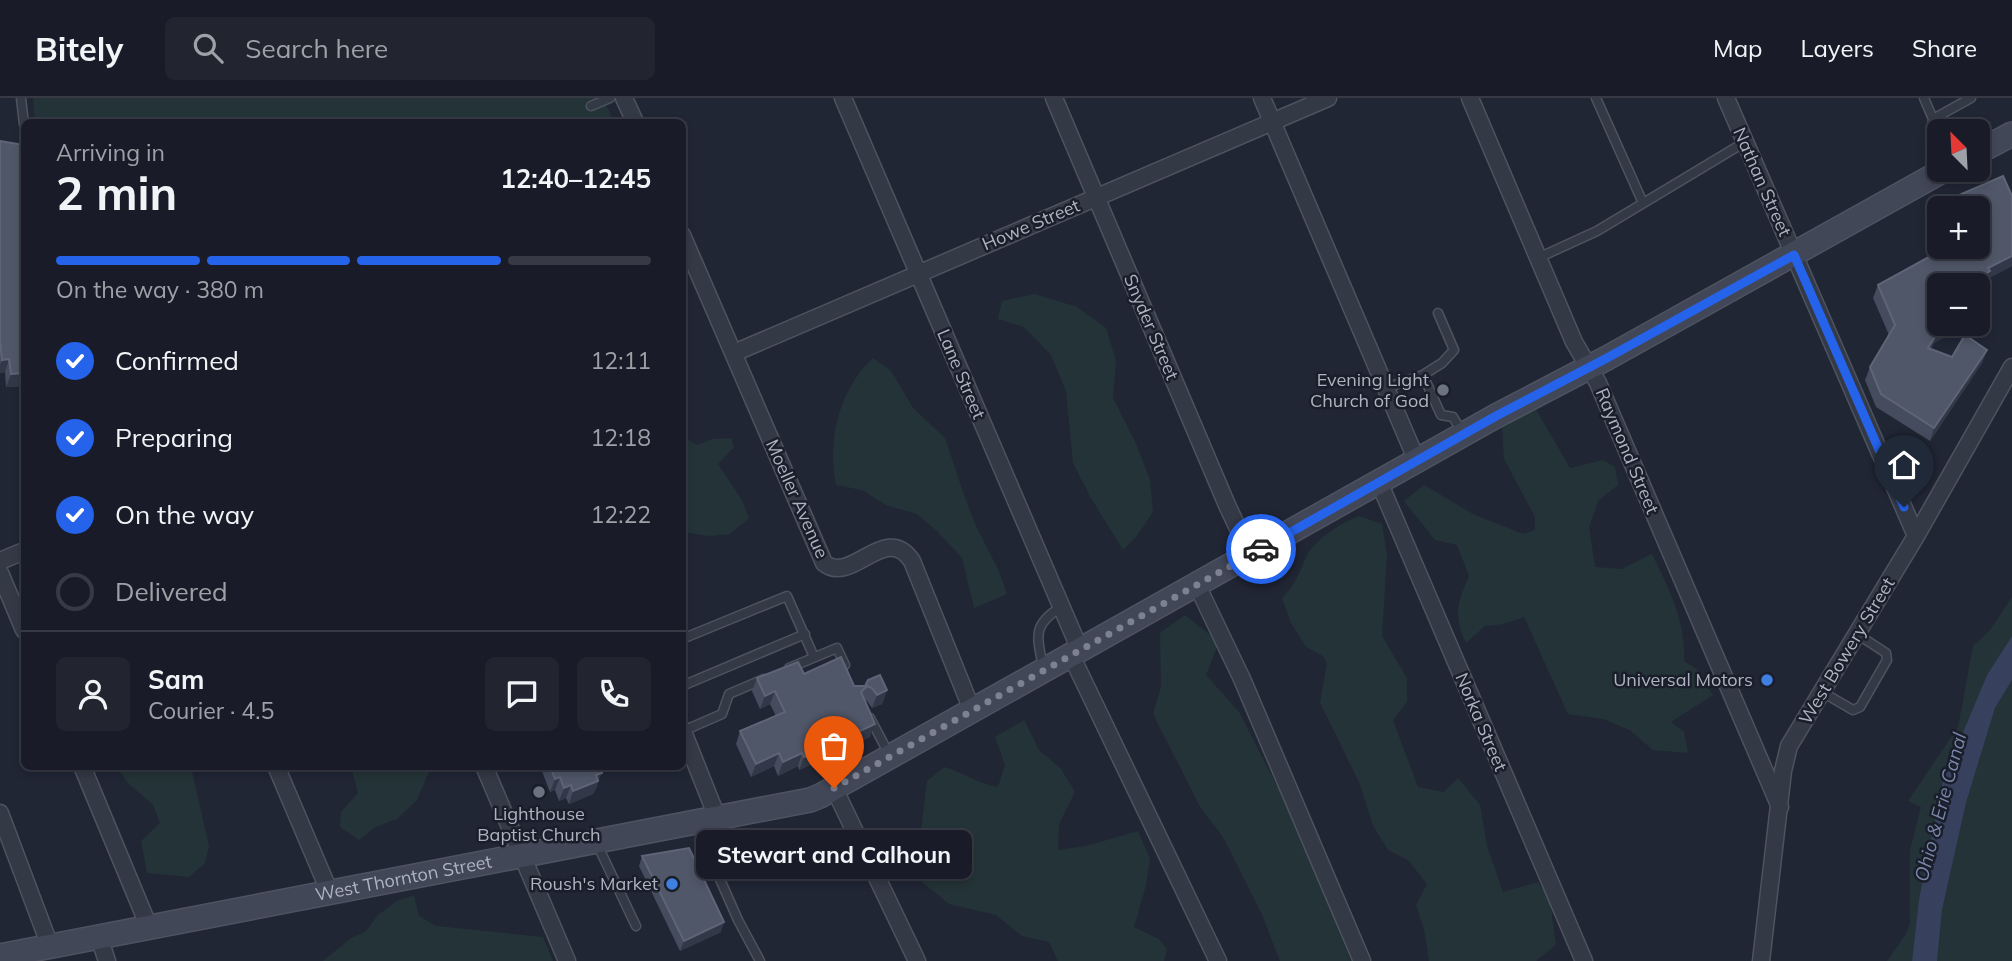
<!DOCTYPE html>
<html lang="en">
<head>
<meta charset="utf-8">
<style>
  :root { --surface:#191c28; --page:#222530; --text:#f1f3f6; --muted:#9fa1a8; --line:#373a45; --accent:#2563eb }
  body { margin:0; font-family:Mulish,sans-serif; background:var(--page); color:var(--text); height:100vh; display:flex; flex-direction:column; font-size:26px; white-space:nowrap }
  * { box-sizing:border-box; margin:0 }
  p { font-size:23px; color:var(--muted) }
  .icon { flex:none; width:38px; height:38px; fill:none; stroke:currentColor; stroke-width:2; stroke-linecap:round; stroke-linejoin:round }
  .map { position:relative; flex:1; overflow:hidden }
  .details { position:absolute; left:21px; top:21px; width:665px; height:651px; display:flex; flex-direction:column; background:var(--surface); border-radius:10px; box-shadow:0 4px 10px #0003,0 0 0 2px var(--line) }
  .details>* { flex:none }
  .needle { width:46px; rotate:336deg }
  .buttons { position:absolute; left:1927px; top:21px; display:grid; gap:14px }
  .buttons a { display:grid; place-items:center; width:63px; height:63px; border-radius:10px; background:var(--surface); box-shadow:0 4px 10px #0003,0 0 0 2px var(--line); font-size:35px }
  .pin { position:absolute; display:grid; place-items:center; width:60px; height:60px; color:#fff; margin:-72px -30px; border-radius:50% 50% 50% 0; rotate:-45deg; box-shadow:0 0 7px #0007 }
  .pin .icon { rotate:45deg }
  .courier { position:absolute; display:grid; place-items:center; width:70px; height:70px; margin:-35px; border:5px solid #2563eb; border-radius:50%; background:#fff; color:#222; box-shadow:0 2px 9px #0007 }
  .bubble { position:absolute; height:49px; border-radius:10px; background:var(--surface); box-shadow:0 4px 10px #0003,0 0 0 2px var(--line); font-size:23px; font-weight:700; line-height:49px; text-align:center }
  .head em { font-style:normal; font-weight:700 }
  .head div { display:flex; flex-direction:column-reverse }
  .head { display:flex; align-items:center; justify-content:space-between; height:119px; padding:0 35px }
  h1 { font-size:46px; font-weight:700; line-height:52px }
  .bar { display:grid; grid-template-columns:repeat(4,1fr); gap:10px 7px; align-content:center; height:84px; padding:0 35px }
  .bar i { height:9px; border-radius:5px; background:var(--line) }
  .bar .selected { background:var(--accent) }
  .bar p { grid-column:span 4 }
  .line { display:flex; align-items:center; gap:18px; padding:0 35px; border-top:2px solid var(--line) }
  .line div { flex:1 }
  .round { display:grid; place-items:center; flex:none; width:74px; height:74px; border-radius:10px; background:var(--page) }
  ol { padding:0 35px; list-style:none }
  li { display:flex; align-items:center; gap:21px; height:77px }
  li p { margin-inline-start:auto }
  li .icon { padding:7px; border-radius:50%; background:var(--accent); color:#fff; stroke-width:4 }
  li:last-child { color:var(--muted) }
  li i { width:38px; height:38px; border:4px solid var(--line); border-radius:50% }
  header { display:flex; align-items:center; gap:42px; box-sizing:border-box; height:98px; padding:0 35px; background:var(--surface); border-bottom:2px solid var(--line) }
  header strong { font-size:33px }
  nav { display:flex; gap:38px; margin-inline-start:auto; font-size:24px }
  .search { width:490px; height:63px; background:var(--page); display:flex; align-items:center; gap:18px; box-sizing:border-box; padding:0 24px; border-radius:10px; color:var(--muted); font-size:26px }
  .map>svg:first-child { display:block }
</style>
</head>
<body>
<header>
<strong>Bitely</strong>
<div class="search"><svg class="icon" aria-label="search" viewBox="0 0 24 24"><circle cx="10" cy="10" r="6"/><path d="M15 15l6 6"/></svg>Search here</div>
<nav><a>Map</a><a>Layers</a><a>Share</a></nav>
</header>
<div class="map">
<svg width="2012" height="863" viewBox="0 0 2012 863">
  <rect width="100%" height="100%" fill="#212635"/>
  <path fill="#243337" d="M33 0H603L614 24H35Z
    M1035 196 1077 209 1106 230 1116 263 1113 300 1137 348 1150 382 1153 414 1136 439 1123 452 1091 400 1073 365 1066 293 1051 257 1024 229 998 221 1002 203Z
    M873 260 891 273 913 310 945 340 963 394 975 426 998 471 1007 496 974 510 962 460 937 433 917 416 886 407 862 392 836 387C827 343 839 291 873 260Z
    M1535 310 1570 370 1603 362 1615 369 1618 387 1598 403 1589 429 1595 469 1622 471 1652 456C1669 491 1686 524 1684 563L1698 572 1713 597 1671 624 1684 634 1688 655 1653 652 1631 633 1604 621 1568 616 1524 519 1503 526 1485 528 1466 545C1453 516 1457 506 1469 478L1457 447 1435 442 1404 403 1424 387 1473 416 1523 436 1535 432V419L1504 361 1502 329Z
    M683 328 685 340 697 347 712 341 731 340 734 349 718 366 742 402 749 420 730 436 709 438 683 434Z
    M1359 418 1382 426 1387 457 1382 538 1407 580V604L1393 622 1418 689 1444 694 1458 680 1480 707 1487 748 1503 794 1538 784 1550 803 1556 847 1536 863H1429L1424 831 1416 807 1427 786 1408 762 1388 752 1373 728 1360 686 1320 605 1327 565 1323 558 1306 549 1291 525 1282 500C1297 486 1298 475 1307 458 1317 439 1340 426 1359 418Z
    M2012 499V538L1987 577 1943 682 1919 801 1912 863H1887L1906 836 1910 825V752L1921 709 1908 703 1958 629 1973 548 1990 532Z
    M1185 517 1219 544 1206 577 1239 614 1292 717 1351 863H1280L1262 817 1223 739 1200 709 1153 616 1161 589 1160 535Z
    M2012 582V863H1937L1942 812 1966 705 1995 610Z
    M1024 622 1039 652 1061 671 1075 694 1059 726 1058 752 1086 748 1138 733 1150 760 1146 787 1134 829 1159 841 1167 851 1164 863H1058L1049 844 1022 838 996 817 949 806 922 784 920 741 927 683 944 669C963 674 978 686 998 689L1005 667 995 639Z
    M119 669H191L209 748 205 765 189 779 147 775 141 743 160 725 153 707 127 684 118 671Z
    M351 669V668L431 669 417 702 397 721 375 729 359 742 340 729 341 714 358 695Z
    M414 797 419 818 436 828 543 839 553 863H323L351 840 365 834 378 817 397 803Z"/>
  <path fill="#37415d" d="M2012 538V582L1995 610 1966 705 1942 812 1937 863H1912L1919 801 1943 682 1987 577Z"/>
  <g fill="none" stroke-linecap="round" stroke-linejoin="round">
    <g stroke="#4e5360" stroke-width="11">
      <path id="service" d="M21 0 24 26
        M1596 0 1643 105
        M1924 0 1933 21
        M591 8 610 0
        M1939 53 1931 37 1933 21 1971 0
        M1538 160 1597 133 1745 44
        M1438 215 1454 252 1442 265 1423 277 1441 317 1453 319 1462 334
        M1386 290 1423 277
        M682 541 787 498 814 559
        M1043 569C1037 538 1032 527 1061 509
        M789 570 837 550 845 567
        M682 588 805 536
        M1822 594 1853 612 1860 609 1887 562 1886 555 1857 536
        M870 620 890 658
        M683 633 722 616 729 596 764 581
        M696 727 738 822 760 863
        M597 746 636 828"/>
    </g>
    <g stroke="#4e5360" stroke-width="19">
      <path id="minor" d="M624 0 635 24
        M843 0 1080 552
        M1054 0 1227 407 1250 456
        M1262 0 1417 363
        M1470 0 1574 244 1598 285 1780 709
        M1726 0 1916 438
        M682 137 824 465C851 488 886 423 912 463L972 612
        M734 255 1328 0
        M1379 384 1584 863
        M0 463 24 453
        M0 475 24 532
        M1197 487 1242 581 1362 863
        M1071 557 1218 863
        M682 631 717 719
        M82 668 149 829
        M276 668 330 795
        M484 668 567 863
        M834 690 917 863
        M0 715 50 848
        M99 839 107 863
        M1761 863 1783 673 1789 648 1916 438 2012 269"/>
    </g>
    <g stroke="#4e5360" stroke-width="26">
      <g id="secondary">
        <path d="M1978 54 2012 36"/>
        <path id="s1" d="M0 858 810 702 820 698 1496 318 1607 260 1944 72"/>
      </g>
    </g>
    <use href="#service" stroke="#343946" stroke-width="8"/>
    <use href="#minor" stroke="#343946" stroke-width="16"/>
    <use href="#secondary" stroke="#424758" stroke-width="23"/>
  </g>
  <path fill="#454c5d" d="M0 43 22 145 24 288 6 289 5 274 0 275Z
    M2003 78 2012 98V168L1987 181 1985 187 1978 191V187H1939V226H1968L1934 245 1931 251 1952 259 1965 237 1987 252 1982 265 1930 343 1876 309 1865 282 1870 269 1889 237 1873 200 1878 187 1944 150V149H1978V110H1939V138L1931 120 1936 107Z
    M804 576 854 588H865L887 592 882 606 872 610 867 603 865 602 870 639 799 672 798 668 778 678 774 668 751 679 736 646 740 633 776 618 770 606 760 611 752 593 757 580Z
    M540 668H599L597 688 593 696 569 706 566 700 559 703 555 692 550 694Z
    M642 758 721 834 680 853 639 768Z"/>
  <path fill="#323848" d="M2012 158V168L1987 181 1985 187 1978 191V187H1969L1970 185 1988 170Z
    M1983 207 1978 220V221V210Z
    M1950 226H1968L1934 245 1923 263 1928 250 1939 232Z
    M1987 252 1982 265 1930 343 1934 330Z
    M9 261 5 274 0 275V267L2 262Z
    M24 275V288L6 289 11 276Z
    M887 592 882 606 872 610 877 597Z
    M775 593 770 606 760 611 765 598Z
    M875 626 870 639 799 672 804 659Z
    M779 655 774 668 751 679 756 666Z
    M802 655 798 668 778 678 783 664Z
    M602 675 593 696 569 706 573 693 596 677Z
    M560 679 555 692 550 694 555 681Z
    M571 687 566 700 559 703 564 690Z
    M724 824 721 834 680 853 684 843Z"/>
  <path fill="#505768" stroke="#5f6576" stroke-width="2" d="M0 43 24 47V131L22 145H24V275L11 276 9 261 2 262 0 241Z
    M2003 78 2012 98V158L1988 170 1990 173 1970 185 1971 187H1939V226H1950L1939 232 1928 250 1952 259 1965 237 1987 252 1934 330 1881 296 1870 269 1895 227 1878 187 1947 149H1978V110H1939V114L1936 107Z
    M1978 198 1983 207 1978 210Z
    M841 559 854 588H865L868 582 880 577 887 592 877 597 872 590 867 588 861 594 875 626 804 659 802 655 783 664 779 655 756 666 740 633 785 614 775 593 765 598 757 580 798 564 804 576Z
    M550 668H599L602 675 596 677 598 683 573 693 571 687 564 690 560 679 555 681Z
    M689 750 724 824 684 843 642 758Z"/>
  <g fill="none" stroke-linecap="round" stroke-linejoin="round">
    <path stroke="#7d8291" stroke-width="7" stroke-dasharray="0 12.6" d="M834 690 1261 451"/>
    <path stroke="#2563eb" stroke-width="9" d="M1261 451 1496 318 1607 260 1794 157 1904 409"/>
  </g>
  <g fill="#6b7280" stroke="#1a1e2a" stroke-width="2.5">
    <circle cx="1443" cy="292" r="7"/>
    <circle cx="539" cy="694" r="7"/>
  </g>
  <g fill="#3f7fe0" stroke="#1a1e2a" stroke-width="2.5">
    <circle cx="1767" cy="582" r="7"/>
    <circle cx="672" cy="786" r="7"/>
  </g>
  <g text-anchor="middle" stroke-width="5" stroke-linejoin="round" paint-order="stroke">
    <g font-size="18" fill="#aeb3c2" stroke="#1a1e2a">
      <text transform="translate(1762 84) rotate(66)" y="6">Nathan Street</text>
      <text transform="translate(1031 127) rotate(-23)" y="6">Howe Street</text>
      <text transform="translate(1151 229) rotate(67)" y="6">Snyder Street</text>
      <text transform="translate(961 276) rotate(67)" y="6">Lane Street</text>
      <text transform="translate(1627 353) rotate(67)" y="6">Raymond Street</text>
      <text transform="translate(797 401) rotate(66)" y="6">Moeller Avenue</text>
      <text transform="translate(1847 553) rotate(-59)" y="6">West Bowery Street</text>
      <text transform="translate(1481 624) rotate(67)" y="6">Norka Street</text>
      <text dy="6" stroke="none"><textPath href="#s1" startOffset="411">West Thornton Street</textPath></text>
    </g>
    <g font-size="18" fill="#aeb3c2" stroke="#1a1e2a" text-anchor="end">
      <text x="1429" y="288">Evening Light<tspan x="1429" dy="21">Church of God</tspan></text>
      <text x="1753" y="588">Universal Motors</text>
      <text x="539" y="722" text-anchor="middle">Lighthouse<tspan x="539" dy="21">Baptist Church</tspan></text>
      <text x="658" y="792">Roush's Market</text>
    </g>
    <g font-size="19" font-style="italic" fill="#7886aa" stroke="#1a1e2a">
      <text transform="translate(1940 709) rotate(-75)" y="7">Ohio &amp; Erie Canal</text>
    </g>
  </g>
</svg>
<div class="buttons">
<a><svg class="needle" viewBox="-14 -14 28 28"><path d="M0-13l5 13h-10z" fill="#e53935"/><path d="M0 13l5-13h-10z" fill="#9fa1a8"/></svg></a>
<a>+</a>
<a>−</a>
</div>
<div class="pin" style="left:834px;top:690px;background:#ea580c"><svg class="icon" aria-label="bag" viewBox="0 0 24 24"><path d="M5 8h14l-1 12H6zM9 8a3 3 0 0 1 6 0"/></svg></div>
<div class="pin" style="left:1904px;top:409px;background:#1f2937"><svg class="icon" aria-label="home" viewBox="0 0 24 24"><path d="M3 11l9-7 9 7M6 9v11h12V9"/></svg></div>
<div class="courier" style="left:1261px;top:451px"><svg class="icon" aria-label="car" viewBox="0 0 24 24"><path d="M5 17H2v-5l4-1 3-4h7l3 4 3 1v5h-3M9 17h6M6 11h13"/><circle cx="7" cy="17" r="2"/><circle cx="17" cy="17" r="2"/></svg></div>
<div class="bubble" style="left:696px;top:732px;width:276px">Stewart and Calhoun</div>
<section class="details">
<div class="head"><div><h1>2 min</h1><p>Arriving in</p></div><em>12:40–12:45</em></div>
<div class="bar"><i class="selected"></i><i class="selected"></i><i class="selected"></i><i></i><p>On the way · 380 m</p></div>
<ol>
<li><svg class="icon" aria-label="check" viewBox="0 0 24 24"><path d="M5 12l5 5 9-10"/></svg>Confirmed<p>12:11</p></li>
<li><svg class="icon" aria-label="check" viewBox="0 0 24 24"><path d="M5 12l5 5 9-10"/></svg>Preparing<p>12:18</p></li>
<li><svg class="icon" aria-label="check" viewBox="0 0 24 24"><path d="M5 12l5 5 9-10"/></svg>On the way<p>12:22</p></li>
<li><i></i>Delivered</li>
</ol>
<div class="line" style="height:126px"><a class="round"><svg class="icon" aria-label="person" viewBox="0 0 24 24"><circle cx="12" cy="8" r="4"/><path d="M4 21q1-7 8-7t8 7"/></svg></a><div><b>Sam</b><p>Courier · 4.5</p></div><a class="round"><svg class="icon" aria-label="chat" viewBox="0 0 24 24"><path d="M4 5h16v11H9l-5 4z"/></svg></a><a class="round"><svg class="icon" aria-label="phone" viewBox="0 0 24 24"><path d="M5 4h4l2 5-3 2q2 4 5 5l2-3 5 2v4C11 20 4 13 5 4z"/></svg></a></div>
</section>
</div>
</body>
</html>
